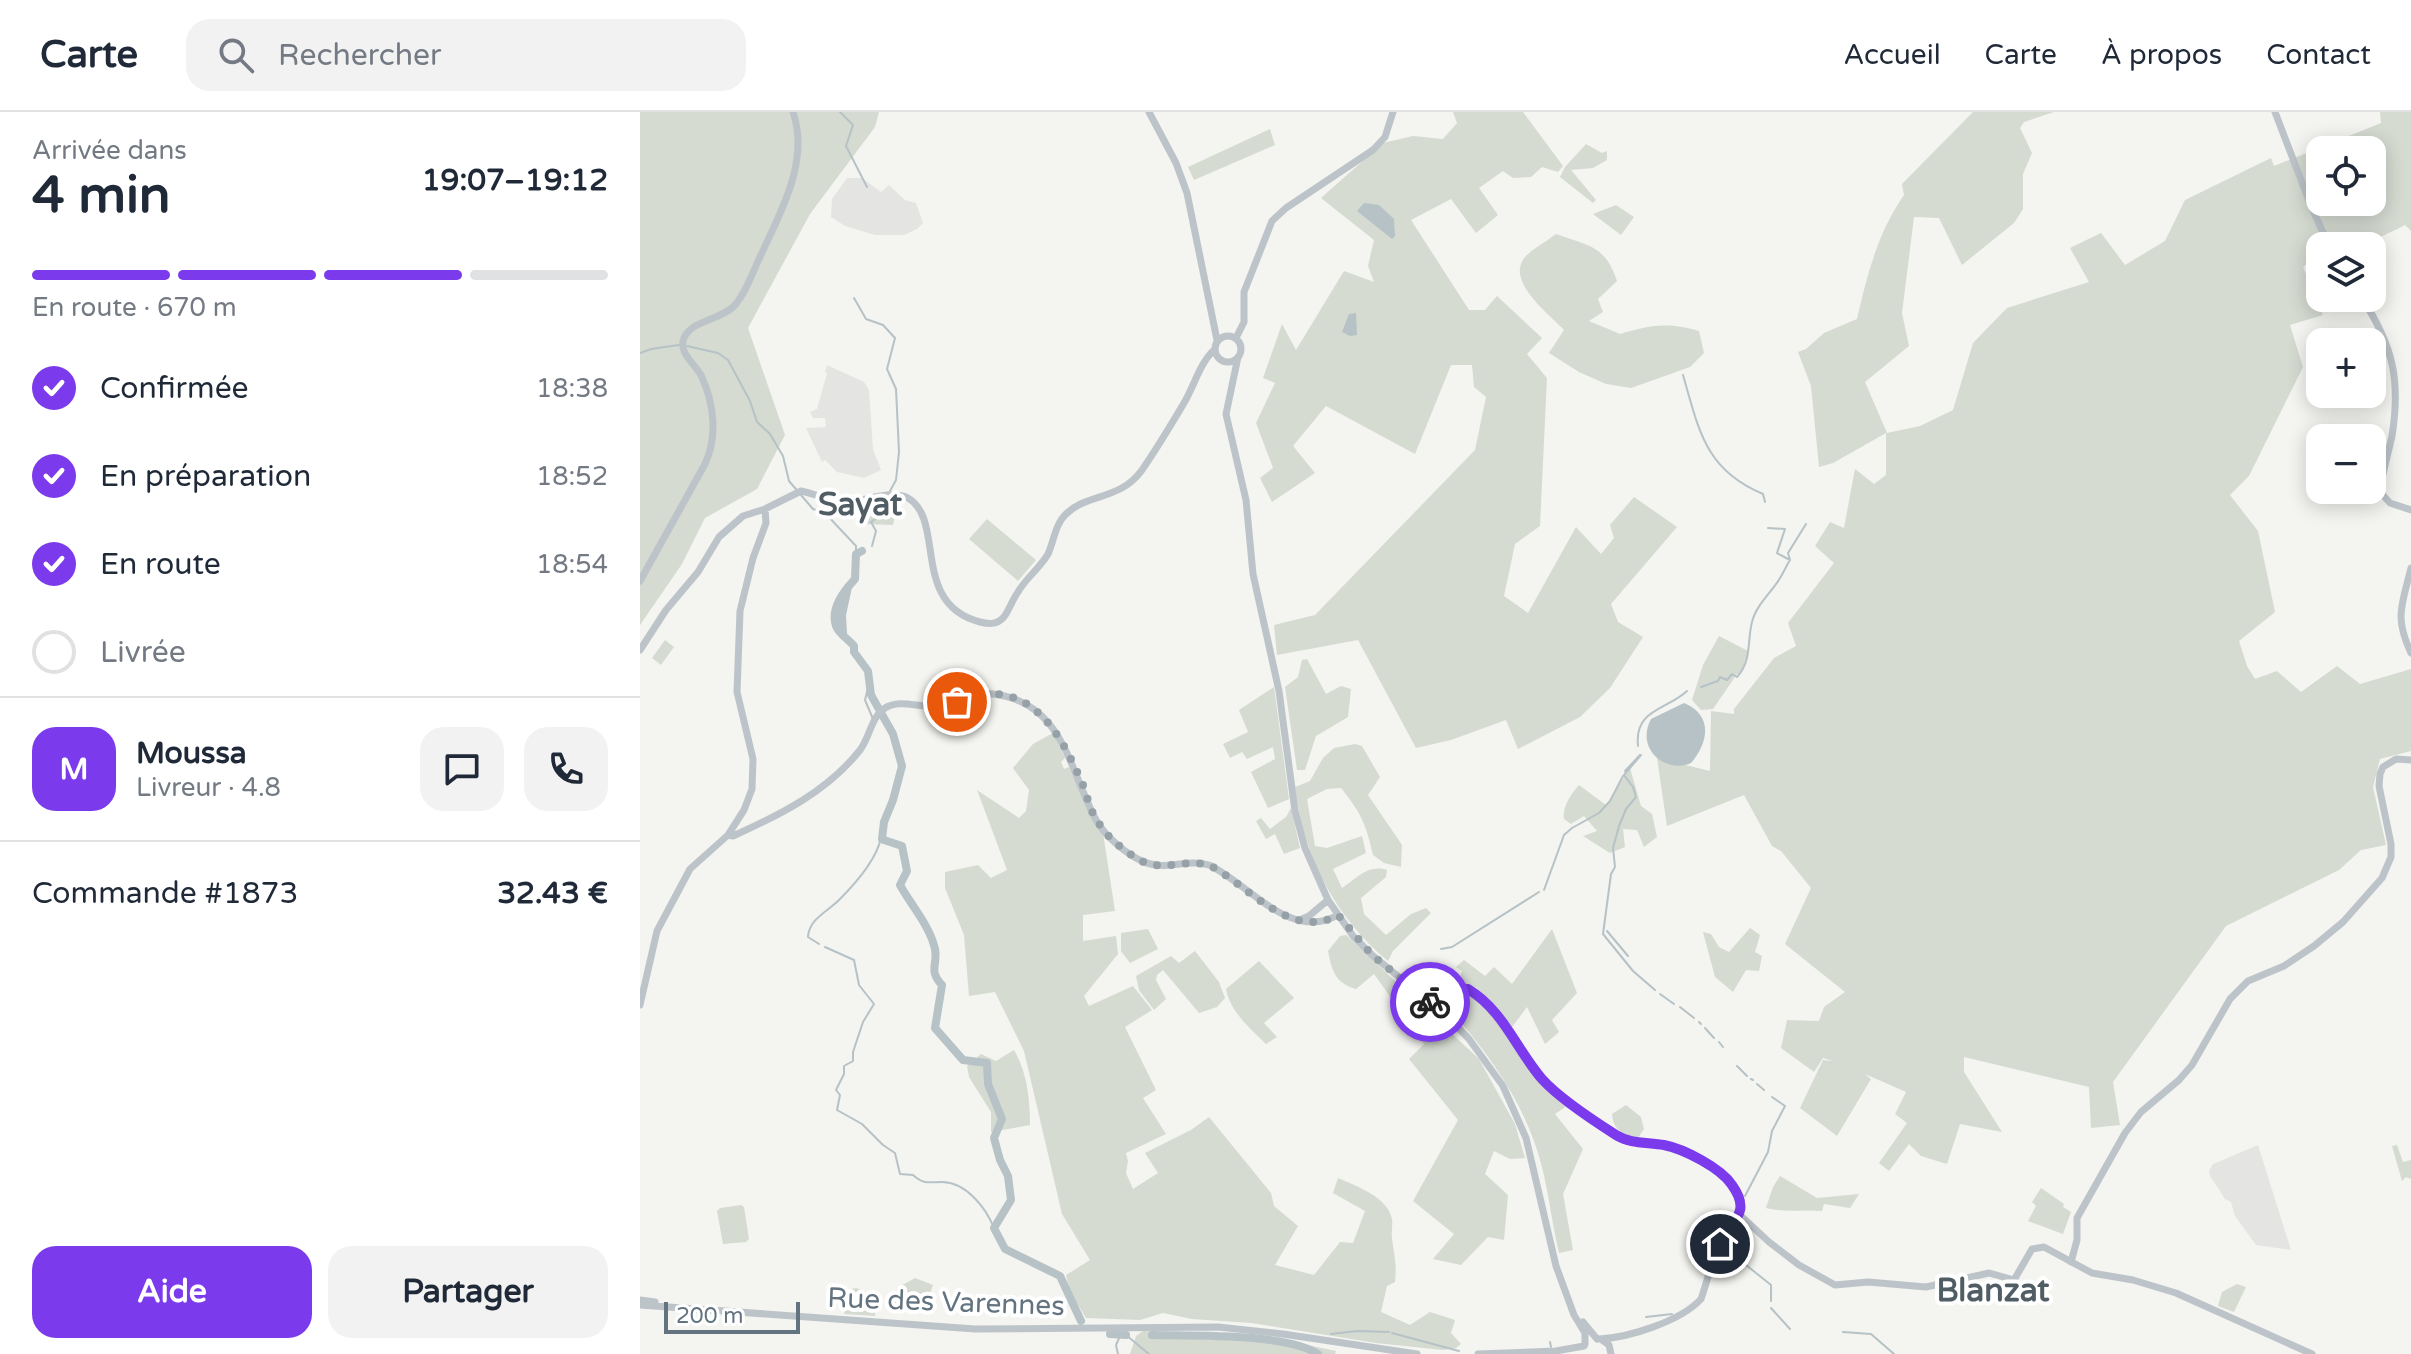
<!DOCTYPE html>
<html lang="fr">
<head>
<meta charset="utf-8">
<style>
  :root { --surface:#fff; --page:#f2f2f3; --text:#1f2937; --muted:#747a83; --line:#e0e1e3; --accent:#7c3aed }
  body { margin:0; font-family:"Varela Round",sans-serif; background:var(--page); color:var(--text); height:100vh; display:flex; flex-direction:column; font-size:30px; white-space:nowrap }
  * { box-sizing:border-box; margin:0 }
  p { font-size:26px; color:var(--muted) }
  .icon { flex:none; width:44px; height:44px; fill:none; stroke:currentColor; stroke-width:2; stroke-linecap:round; stroke-linejoin:round }
  .map { position:relative; flex:1; overflow:hidden }
  .sheet { display:flex; flex-direction:column; background:var(--surface); width:640px }
  .sheet>* { flex:none }
  .controls { position:absolute; left:1666px; top:24px; display:grid; gap:16px }
  .controls a { display:grid; place-items:center; width:80px; height:80px; border-radius:16px; background:var(--surface); box-shadow:0 4px 20px #0003; font-size:40px }
  .scale { position:absolute; left:24px; bottom:20px; width:136px; box-sizing:border-box; padding-left:8px; border:4px solid #637480; border-top:0; font-size:22px; line-height:28px; white-space:nowrap; color:#637480; -webkit-text-stroke:6px #fff; paint-order:stroke }
  .pin { position:absolute; display:grid; place-items:center; width:68px; height:68px; color:#fff; margin:-34px; border:4px solid #fff; border-radius:50%; box-shadow:0 2px 8px #0007 }
  .courier { position:absolute; display:grid; place-items:center; width:80px; height:80px; margin:-40px; border:6px solid #7c3aed; border-radius:50%; background:#fff; color:#222; box-shadow:0 2px 10px #0007 }
  .overview em { font-style:normal; font-weight:700 }
  .overview div { display:flex; flex-direction:column-reverse }
  .overview { display:flex; align-items:center; justify-content:space-between; height:136px; padding:0 32px }
  h1 { font-size:52px; font-weight:700; line-height:60px }
  .bar { display:grid; grid-template-columns:repeat(4,1fr); gap:12px 8px; align-content:center; height:96px; padding:0 32px }
  .bar i { height:10px; border-radius:6px; background:var(--line) }
  .bar .selected { background:var(--accent) }
  .bar p { grid-column:span 4 }
  .line { display:flex; align-items:center; gap:20px; padding:0 32px; border-top:2px solid var(--line) }
  .line div { flex:1 }
  .round { display:grid; place-items:center; flex:none; width:84px; height:84px; border-radius:24px; background:var(--page) }
  ol { padding:0 32px; list-style:none }
  li { display:flex; align-items:center; gap:24px; height:88px }
  li p { margin-inline-start:auto }
  li .icon { padding:8px; border-radius:50%; background:var(--accent); color:#fff; stroke-width:4 }
  li:last-child { color:var(--muted) }
  li i { width:44px; height:44px; border:4px solid var(--line); border-radius:50% }
  .action { display:flex; gap:16px; margin-top:auto; padding:16px 32px }
  .action a { flex:1; height:92px; border-radius:24px; background:var(--accent); color:#fff; font-size:32px; font-weight:700; line-height:92px; text-align:center }
  .action a+a { background:var(--page); color:var(--text) }
  header { display:flex; align-items:center; gap:48px; box-sizing:border-box; height:112px; padding:0 40px; background:var(--surface); border-bottom:2px solid var(--line) }
  header strong { font-size:38px }
  nav { display:flex; gap:44px; margin-inline-start:auto; font-size:28px }
  .search { width:560px; height:72px; background:var(--page); display:flex; align-items:center; gap:20px; box-sizing:border-box; padding:0 28px; border-radius:24px; color:var(--muted); font-size:30px }
  main { display:flex; flex:1; min-height:0 }
  .map>svg:first-child { display:block }
</style>
</head>
<body>
<header>
<strong>Carte</strong>
<div class="search"><svg class="icon" aria-label="search" viewBox="0 0 24 24"><circle cx="10" cy="10" r="6"/><path d="M15 15l6 6"/></svg>Rechercher</div>
<nav><a>Accueil</a><a>Carte</a><a>À propos</a><a>Contact</a></nav>
</header>
<main>
<section class="sheet">
<div class="overview"><div><h1>4 min</h1><p>Arrivée dans</p></div><em>19:07–19:12</em></div>
<div class="bar"><i class="selected"></i><i class="selected"></i><i class="selected"></i><i></i><p>En route · 670 m</p></div>
<ol>
<li><svg class="icon" aria-label="check" viewBox="0 0 24 24"><path d="M5 12l5 5 9-10"/></svg>Confirmée<p>18:38</p></li>
<li><svg class="icon" aria-label="check" viewBox="0 0 24 24"><path d="M5 12l5 5 9-10"/></svg>En préparation<p>18:52</p></li>
<li><svg class="icon" aria-label="check" viewBox="0 0 24 24"><path d="M5 12l5 5 9-10"/></svg>En route<p>18:54</p></li>
<li><i></i>Livrée</li>
</ol>
<div class="line" style="height:144px"><b class="round" style="background:var(--accent);color:#fff">M</b><div><b>Moussa</b><p>Livreur · 4.8</p></div><a class="round"><svg class="icon" aria-label="chat" viewBox="0 0 24 24"><path d="M4 5h16v11H9l-5 4z"/></svg></a><a class="round"><svg class="icon" aria-label="phone" viewBox="0 0 24 24"><path d="M5 4h4l2 5-3 2q2 4 5 5l2-3 5 2v4C11 20 4 13 5 4z"/></svg></a></div>
<div class="line" style="height:104px"><div>Commande #1873</div><b>32.43 €</b></div>
<div class="action"><a>Aide</a><a>Partager</a></div>
</section>
<div class="map">
<svg width="1771" height="1242" viewBox="0 0 1771 1242">
  <rect width="100%" height="100%" fill="#f4f4f0"/>
  <path fill="#e4e5e3" d="M207 66H222L241 80 249 73 265 88 276 91 283 111 277 117 264 123H235L205 114 191 105 192 87Z
    M187 253 224 270 229 278 233 337 241 358 224 366 197 360 185 348 182 350 166 316 186 315 185 306H173L170 300 177 297 187 261 185 260Z
    M1618 1033 1651 1138 1616 1133 1595 1104 1591 1090 1585 1087 1570 1064 1569 1059 1573 1052Z"/>
  <path fill="#d5dbd1" fill-rule="evenodd" d="M0 0H239L235 15 170 102 108 216 145 323 117 377 65 406 42 452 0 513Z
    M813 0H883L923 54 918 60 902 55 891 65 873 66 863 59 839 76 858 103 836 121 811 87 771 108 829 198H845L857 184 902 226 887 242 907 266 900 414 875 432 864 484 888 501 936 415 961 442 974 426 970 413 994 385 1037 415 971 492 978 510 1003 525 970 576 940 605 878 637 866 608 811 628 776 636 718 528 637 543 634 513 675 503 835 338 846 285 834 275 832 253H811L775 342 686 294 653 334 675 361 632 390 620 366 633 356 616 311 635 271 623 266 642 212 656 238 704 159 734 170 728 154 734 128 681 86 743 31 773 24 803 27 817 11Z
    M1333 0H1414L1384 10 1380 16 1392 41 1383 62V97L1374 111 1322 153 1299 106 1274 105 1262 201 1269 234 1225 270 1247 321 1280 314 1313 298 1333 231 1367 196 1449 170 1430 136 1461 121 1485 153 1525 129 1545 88 1631 46 1634 54 1741 11 1740 0H1771V119L1765 113C1731 131 1718 134 1680 134V140L1663 155 1683 203 1650 213 1663 255 1609 364 1590 383 1618 419 1635 500 1599 529 1607 554 1615 567 1637 559 1661 580 1697 554 1720 572 1771 557V639L1740 647 1733 675 1746 733 1721 738 1699 758 1586 814 1473 970 1480 1013 1451 1016 1449 975 1324 945V960L1362 1020 1320 1012 1307 1052 1281 1044 1269 1032 1249 1059 1239 1051 1267 1011 1255 1002 1266 980 1225 962 1231 967 1197 1024 1160 996 1183 948 1193 949 1183 946 1174 960 1141 936 1147 908 1179 909 1184 895 1205 880 1145 832 1171 776 1141 739 1132 734 1104 683 1027 714 1017 646 1070 659 1071 599 1094 602V597L1134 546 1156 534 1148 511 1194 451 1175 434 1190 410 1204 416 1215 357 1234 372 1246 363V321L1193 351 1179 355 1171 274 1158 240 1166 237 1184 221 1217 207C1227 163 1238 120 1264 83L1262 72ZM1680 38H1732V90H1680Z
    M630 17 635 33 554 68 548 55Z
    M946 32 962 41 967 39V48L953 56 931 58 956 88 953 91 920 65 925 55Z
    M976 93 994 105 981 123 953 102Z
    M916 122C949 134 965 133 977 169L958 187 963 200 949 209 980 222C1011 213 1027 210 1059 219L1064 241 1050 255 991 276 966 272 939 260 909 241 924 218C908 201 865 169 885 145 892 137 907 129 916 122Z
    M254 388 257 393 253 413 225 412 242 389Z
    M347 407 396 448 378 469 329 427Z
    M1079 524 1108 539 1101 562H1097L1073 597 1061 598 1052 588 1063 553Z
    M25 528 34 535 21 553 12 546Z
    M667 547 686 582 701 574 711 577 708 605 676 624 665 658H657L645 575 658 565 662 548Z
    M634 575 649 687 628 696 611 660 635 647 633 635 607 647 602 640 590 646 583 632 608 620 599 598Z
    M413 621 425 646 421 650 424 657 429 655 463 721 475 799 443 803V829L476 824 478 842 444 884 449 894 493 874 512 898 485 915 516 978 503 986 526 1022 486 1041 488 1049 486 1061 493 1077 518 1061 505 1041 551 1018 569 1005 631 1081 634 1094 658 1114 635 1153 674 1163 700 1130 713 1131 725 1099 693 1081 698 1066C716 1074 748 1085 752 1107 753 1113 751 1120 752 1126 754 1144 757 1151 755 1170L747 1174 741 1200 770 1213 790 1200 815 1208 811 1221 821 1232 816 1236 803 1238 736 1231 611 1211 552 1207 523 1201 500 1208 446 1206 430 1180 426 1163 450 1148 422 1102 384 939 355 880 329 884 324 823 305 776V760L338 753 351 766 367 758 337 678 379 706 386 699 389 678 373 656 393 632Z
    M715 632 722 634 740 665 728 683 762 733 761 755 744 751 733 743C726 712 721 701 701 676L687 677 667 687 675 734 687 736 722 724 726 741 693 757 702 776C717 766 728 752 747 758L746 765 721 786 724 802 746 823 771 802 786 796 791 801 753 839 748 849C695 806 663 742 655 675L670 669 683 646 694 636Z
    M990 656 1001 694 1012 702 1017 725 1004 735 997 718 983 717 985 735 970 741 943 724 957 719 944 704 931 712 924 707C922 695 931 682 939 673L966 693Z
    M651 696 660 736 644 742 635 722 626 727 616 709 621 706 630 717 646 705Z
    M1110 816 1120 823 1115 840 1122 844 1119 859 1106 858 1093 880 1075 865 1063 820 1071 822 1079 835 1089 840Z
    M508 817 518 837 490 851 481 839V821Z
    M912 817 937 881 912 908 919 920 905 932 887 895 872 915 837 876 819 868 822 859 816 855 824 848 845 864 854 855 872 872Z
    M706 823 839 947 875 1012 885 1046 870 1047 854 1039 845 1062 868 1083 864 1128 848 1125 821 1153 793 1147 814 1122 773 1089 818 1008 769 947 784 932 734 862 716 877C695 871 692 859 688 839L700 824Z
    M555 839 579 870 585 886 577 895 559 901 523 858 517 863 516 868 526 887 514 898 499 878 496 864 531 844 539 851Z
    M619 849 654 886 624 911 637 925 626 932C609 915 591 901 586 877Z
    M831 883 860 909 907 978 928 993 915 1002 943 1037 923 1082 933 1138 919 1141C912 1112 909 1083 902 1055 886 992 850 944 809 896L808 890Z
    M374 938C387 960 390 987 390 1013L351 1020V1000L329 965 327 954 341 942 356 949Z
    M986 993 1001 1005 1004 1017 998 1026C984 1024 973 1018 972 1002Z
    M1757 1033 1763 1050 1771 1048V1067L1766 1065 1762 1069 1752 1034Z
    M1140 1064 1177 1086 1219 1082 1210 1096 1184 1092 1182 1099C1163 1097 1146 1101 1126 1096L1133 1075Z
    M1401 1076 1424 1092 1423 1095 1431 1100 1423 1122 1388 1109 1396 1094 1392 1090Z
    M101 1093 104 1095 109 1127 106 1130 83 1132 77 1099 80 1096Z
    M275 1166 293 1173 284 1200 252 1191 257 1176Z
    M1597 1172 1606 1175 1594 1200 1578 1194 1582 1180Z
    M216 1176 238 1184 235 1204 204 1202 212 1177Z
    M503 1219 615 1224 620 1225 623 1231H627L629 1226H634L696 1239 695 1242H490L496 1224Z"/>
  <path fill="#b6c2c6" d="M724 91 739 93 754 107 755 124 752 127 717 99Z
    M716 201 717 223 710 224 702 220 709 202Z
    M1044 591C1073 603 1069 630 1051 651 1026 662 995 637 1011 607Z"/>
  <g fill="none" stroke-linecap="round" stroke-linejoin="round">
    <path stroke="#b6c2c6" stroke-width="2" d="M200 0 213 13 206 34 227 75
      M214 186 226 207 243 213 255 226 247 257 256 277 259 340 256 368 250 379
      M47 234 78 241 88 248 110 289 117 310 130 322 143 344 149 369 173 397 185 401 216 434V442
      M0 241 11 237 39 233
      M1043 263C1059 318 1065 358 1123 382L1125 390
      M1128 416 1145 417 1137 441 1148 447
      M232 434 236 419 231 410 243 401 249 386
      M1061 575 1078 569 1080 565 1087 568 1092 562 1097 565C1112 549 1107 529 1112 510 1116 493 1132 480 1140 466 1144 460 1146 454 1150 448L1148 441 1166 412
      M228 576 225 588 233 607
      M998 634C994 597 1027 598 1047 579
      M1001 643 984 663 993 675 996 685 986 697 979 714 973 736 975 755 971 762 963 822 993 859 1015 878
      M985 659 1000 643
      M904 778 924 723 932 716 959 701 970 689 983 664
      M967 819 988 844
      M179 832 168 825C169 807 187 800 199 788 215 772 236 749 241 726
      M185 835 214 848 219 873 234 892 223 910 213 940V949L204 954V962L196 978 200 983 197 998 222 1012 243 1033 255 1041 260 1062 273 1063C284 1073 289 1070 302 1070 326 1070 346 1096 354 1116
      M801 837 812 835 899 780
      M1020 882 1034 892
      M1040 895 1054 906
      M1059 910 1061 912
      M1065 916 1074 926
      M1079 930 1083 935
      M1097 954 1107 964
      M1111 967 1113 968
      M1117 972 1124 978
      M1105 1084 1128 1040 1132 1019 1145 994 1132 985
      M1109 1118 1100 1144 1106 1153 1131 1173V1189
      M1131 1196 1150 1217
      M1006 1205 1032 1202
      M1203 1220 1231 1222 1254 1242
      M752 1221 819 1239
      M691 1222 717 1219 749 1220
      M486 1223 509 1242
      M910 1230 911 1235
      M478 1242 476 1233 480 1224"/>
    <path stroke="#b6c2c6" stroke-width="8" d="M222 439 216 442 215 467C204 479 190 496 196 514 199 522 209 528 214 534V540L228 559 231 583 253 622 262 654 253 688 244 710 242 727
      M203 521 202 503 208 475
      M244 728 262 734 267 759 260 773C271 793 290 814 295 837 298 853 288 858 302 873L295 916 323 948 347 951 348 972 362 1007 354 1026 360 1048 368 1064 371 1088 354 1116 365 1137 420 1164 441 1209
      M470 1222 486 1223
      M512 1223C552 1224 646 1221 678 1242"/>
    <path stroke="#bdc4c9" stroke-width="7" d="M509 0 536 51 547 81 577 228
      M1635 0 1671 94 1689 134
      M1722 186C1753 234 1761 268 1752 324 1748 343 1742 361 1740 380L1750 391 1771 398
      M575 237a13 13 0 1 1 26 0a13 13 0 1 1-26 0Z
      M596 226 604 210V180L632 109 646 96 733 38 745 25 753 0
      M598 245 586 302 606 388 613 462 639 579 655 699 665 736 688 788 713 824 732 843 809 906 829 927 863 974 886 1026 916 1154 934 1203 945 1221V1232
      M1771 456C1762 493 1754 505 1771 541
      M0 469 65 352C78 324 74 291 61 263 55 252 38 241 44 226 52 208 81 208 94 194 106 181 112 161 120 145 140 101 170 50 153 0
      M0 538 26 498 58 460 79 425 103 404 125 397 161 379C176 382 192 390 208 390 226 389 252 377 268 386 306 408 270 492 340 510 348 512 356 513 363 506 369 499 372 488 378 480 386 466 400 456 408 442 414 429 415 413 425 403 446 381 480 389 502 358 517 336 531 313 544 291 554 274 560 251 574 238
      M88 723 93 724C140 703 188 679 220 638 230 625 231 605 245 596 264 584 288 602 305 590 321 589 338 580 353 582 423 590 429 657 456 708 465 724 486 742 502 749 524 760 546 746 569 753 608 771 650 830 698 803
      M662 807 669 804 688 788
      M781 883C791 880 801 874 811 872 847 868 883 946 903 968 923 990 953 1007 978 1024 993 1031 1010 1029 1026 1034 1051 1040 1104 1067 1101 1098 1100 1109 1090 1115 1085 1124 1073 1142 1068 1167 1061 1187 1041 1209 988 1226 959 1227
      M0 893 17 819 50 757 88 723 104 698 112 677 113 647 97 580 100 499 113 446 126 411 125 397
      M796 895 808 880 826 877
      M1100 1103 1129 1130 1159 1153 1195 1173 1228 1170 1286 1175 1349 1161 1374 1168 1392 1137 1404 1135 1452 1161 1493 1168 1536 1181 1672 1242
      M1431 1150 1437 1128V1106L1485 1021 1501 1000 1539 968 1552 953 1590 887 1608 869 1644 854 1674 834 1703 810 1742 766 1751 745V732L1739 674 1740 662 1743 655 1756 647 1771 648
      M0 1188 15 1190
      M0 1193 335 1217 578 1215 643 1222 777 1242
      M943 1210 957 1227
      M962 1228 969 1233 971 1242
      M838 1242 916 1239 944 1234"/>
  </g>
  <g fill="none" stroke-linecap="round" stroke-linejoin="round">
    <path stroke="#96a1a7" stroke-width="8" stroke-dasharray="0 14.4" d="M317 590C327 587 337 583 347 582 400 579 425 632 443 673 448 687 451 702 460 713 468 726 484 738 496 746 520 762 544 746 569 753 607 772 651 830 698 803L732 843 790 890"/>
    <path stroke="#7c3aed" stroke-width="10" d="M790 890 796 895 808 880 828 877C864 899 876 937 902 967 919 986 954 1009 976 1023 990 1032 1008 1030 1024 1033 1044 1037 1081 1056 1092 1073 1112 1101 1092 1108 1080 1132"/>
  </g>
  <g text-anchor="middle" stroke-width="8" stroke-linejoin="round" paint-order="stroke">
    <g font-size="28" fill="#637480" stroke="#fff">
      <text transform="translate(306 1189) rotate(2)" y="10">Rue des Varennes</text>
    </g>
    <g font-size="32" font-weight="bold" fill="#515d65" stroke="#fff">
      <text x="220" y="403">Sayat</text>
      <text x="1353" y="1189">Blanzat</text>
    </g>
  </g>
</svg>
<div class="controls">
<a><svg class="icon" aria-label="locate" viewBox="0 0 24 24"><circle cx="12" cy="12" r="6"/><path d="M12 2v4M12 18v4M2 12h4M18 12h4"/></svg></a>
<a><svg class="icon" aria-label="layers" viewBox="0 0 24 24"><path d="M12 4l9 5-9 5-9-5zM3 14l9 5 9-5"/></svg></a>
<a>+</a>
<a>−</a>
</div>
<div class="scale">200 m</div>
<div class="pin" style="left:317px;top:590px;background:#ea580c"><svg class="icon" aria-label="bag" viewBox="0 0 24 24"><path d="M5 8h14l-1 12H6zM9 8a3 3 0 0 1 6 0"/></svg></div>
<div class="pin" style="left:1080px;top:1132px;background:#1f2937"><svg class="icon" aria-label="home" viewBox="0 0 24 24"><path d="M3 11l9-7 9 7M6 9v11h12V9"/></svg></div>
<div class="courier" style="left:790px;top:890px"><svg class="icon" aria-label="bike" viewBox="0 0 24 24"><circle cx="6" cy="16" r="4"/><circle cx="18" cy="16" r="4"/><path d="M6 16l4-8h5l3 8M10 8l3 8H6M13 5h3"/></svg></div>
</div>
</main>
</body>
</html>
